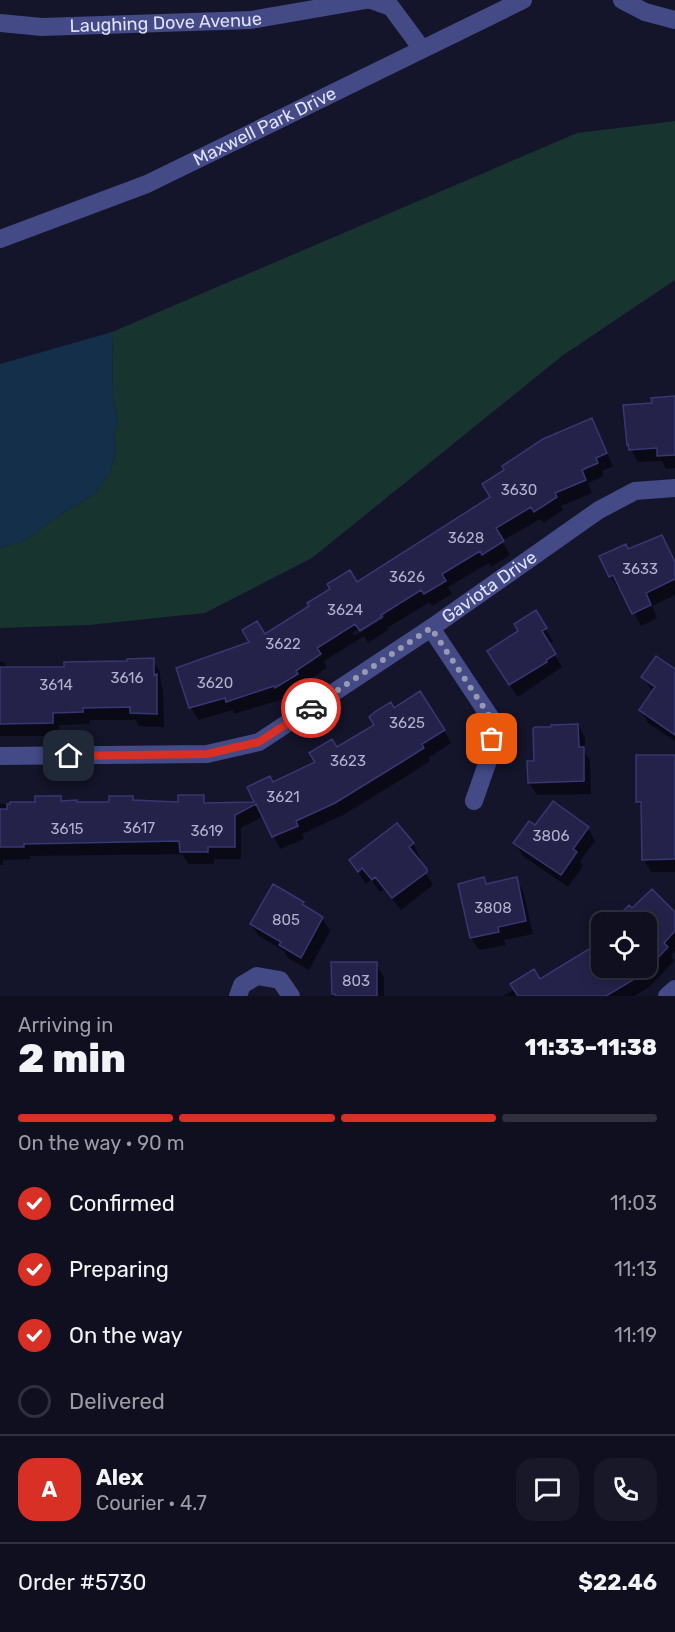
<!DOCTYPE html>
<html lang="en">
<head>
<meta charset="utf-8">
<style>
  :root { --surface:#0f0f20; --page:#181829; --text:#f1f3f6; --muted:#9b9ca5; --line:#2f2f3e; --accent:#d93025 }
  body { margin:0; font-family:Rubik,sans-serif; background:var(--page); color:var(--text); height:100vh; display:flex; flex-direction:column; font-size:22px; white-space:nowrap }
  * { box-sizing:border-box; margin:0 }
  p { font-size:20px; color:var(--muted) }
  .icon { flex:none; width:33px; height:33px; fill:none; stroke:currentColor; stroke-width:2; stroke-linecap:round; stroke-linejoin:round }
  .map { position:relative; height:996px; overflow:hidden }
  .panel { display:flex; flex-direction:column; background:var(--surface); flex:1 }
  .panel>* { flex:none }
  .buttons { position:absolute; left:591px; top:912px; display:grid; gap:12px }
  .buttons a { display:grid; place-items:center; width:66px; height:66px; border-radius:12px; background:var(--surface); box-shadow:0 3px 15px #0003,0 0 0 2px var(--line); font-size:30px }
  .pin { position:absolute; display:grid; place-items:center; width:51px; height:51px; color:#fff; margin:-26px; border-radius:12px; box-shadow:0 3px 9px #0006 }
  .courier { position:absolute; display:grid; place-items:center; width:60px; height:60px; margin:-30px; border:4px solid #d93025; border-radius:50%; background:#fff; color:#222; box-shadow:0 2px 8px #0007 }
  .overview em { font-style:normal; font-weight:800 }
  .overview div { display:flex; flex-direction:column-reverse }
  .overview { display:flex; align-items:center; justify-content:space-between; height:102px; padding:0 18px }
  h1 { font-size:39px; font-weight:800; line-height:45px }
  .bar { display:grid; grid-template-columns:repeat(4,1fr); gap:9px 6px; align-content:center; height:72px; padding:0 18px }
  .bar i { height:8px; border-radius:4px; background:var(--line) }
  .bar .current { background:var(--accent) }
  .bar p { grid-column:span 4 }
  .line { display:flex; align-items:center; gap:15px; padding:0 18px; border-top:2px solid var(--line) }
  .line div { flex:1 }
  .round { display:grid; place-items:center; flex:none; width:63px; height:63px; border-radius:18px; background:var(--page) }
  ol { padding:0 18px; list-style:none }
  li { display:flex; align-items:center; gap:18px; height:66px }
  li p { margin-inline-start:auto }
  li .icon { padding:6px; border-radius:50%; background:var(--accent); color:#fff; stroke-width:4 }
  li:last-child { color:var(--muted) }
  li i { width:33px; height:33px; border:3px solid var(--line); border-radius:50% }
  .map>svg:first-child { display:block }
</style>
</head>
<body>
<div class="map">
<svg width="675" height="996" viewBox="0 0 675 996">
  <rect width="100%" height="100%" fill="#14142a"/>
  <path fill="#17342f" d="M675 121V280L562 356 312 558 205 613 89 625 0 628V548L26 540 58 516 93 495 110 473 116 452 114 437 118 422 113 398 112 332 577 133Z"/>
  <path fill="#132f49" d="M112 332 113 398 118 422 114 437 116 452 110 473 93 495 58 516 26 540 0 548V364Z"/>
  <path fill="#0007" fill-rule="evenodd" d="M675 398V468L666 469 662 461 638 462 628 444 625 406 653 404Z
    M592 420 613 466 602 471 604 476 588 483 592 493 561 506 563 510 543 523 540 519 502 541 510 555 491 567 489 563 448 587 452 594 432 606 430 602 387 628 388 630 368 643 364 636 324 661 327 668 302 684 304 688 284 700 283 699 234 714 233 710 198 720 191 707 251 643 357 584 491 498ZM384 614V618L354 636 352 633Z
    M628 550 675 563V595L652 606 657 618 641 626 621 588 618 589 601 557Z
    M535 613 553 641 548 644 562 667 518 697 496 664Z
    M153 660 160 673 161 684 163 689 164 727 139 726 136 720H90V724L59 725V736H0V662H4L8 669 66 668Z
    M675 671V741L648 723 641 710 653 692 643 677Z
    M394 710 444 731 451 743 428 758 430 761 407 776 343 815 302 834 304 839 280 849 264 816 241 828V859H214V864H189L182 854 30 856V859L3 860V865H0V804L36 803 60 797 63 803 78 804 110 803 132 797 134 802 179 803 203 797 208 805 256 804 273 784 317 763 376 725Z
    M578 725 585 738V753L590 761 591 794 537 795 529 782 535 763Z
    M675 756V872H651L643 859V811L638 802 637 757Z
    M536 827 588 828 595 841 580 861 583 866 568 887 523 856 515 843Z
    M413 844 420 857 417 859 433 885 401 910 384 889 380 892 371 880 366 884 351 861Z
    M483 879 487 885 516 879 523 891 533 934 504 940 506 945 479 950 471 938Z
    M303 903 306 908 322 918 330 931 309 970 288 958 284 951 259 936 251 924Z
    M629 907 632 911 675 914V951L671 955 674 961 648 988 634 996H503L515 989 540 981 602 968H646V922H614Z
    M332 964H376L384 977V996H332Z"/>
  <path fill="#242249" stroke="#393673" stroke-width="1.5" d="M675 396V455L657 456V448L629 450 628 444 627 445 623 405 652 403 651 398Z
    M592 418 607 453 596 458 598 463 582 470 586 480 555 493 557 497 534 512 531 507 496 528 504 541 482 555 480 551 442 574 446 581 424 594 421 590 381 615 382 617 360 631 355 624 317 648 321 654 296 671 298 674 275 688 274 686 226 702 225 698 189 708 176 668 249 642 242 630 257 621 265 634 309 606 307 603 330 589 327 584 350 570 357 582 490 497 482 484 504 470 502 466 543 439Z
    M662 535 675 562V579L646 593 651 605 632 614 613 575 609 577 599 556 626 544 628 549Z
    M536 610 547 628 542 631 556 654 546 660 547 662 509 685 487 651 518 631 514 624Z
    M656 656 675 669V735L639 710 655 687 641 677Z
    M154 658V675L157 674V714L130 713V707L83 708V712L53 713V723L0 724V667H64V662L127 661V659Z
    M420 691 445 730 422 744 424 748 400 763 335 803 296 821 298 826 272 837 256 804 235 815V847H208V852H180L179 841 24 844V847H0V809H7V804H10V802H35V796H61V801L77 800V802H109V796H133V800L178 802V795H204V803L254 802 247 787 270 776 273 782 315 762 309 753 332 739 337 747 374 725 369 717 376 711 391 702 394 708Z
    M578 724 579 747H584V781L528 783 527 761H534L533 729 535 727H551V725Z
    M636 755H675V859L642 860 641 802H636Z
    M553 801 589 827 573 849 577 852 561 875 513 843 529 821 535 825Z
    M397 823 414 843 409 847 427 869V872L392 898 375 877 372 880 362 868 358 872 349 860Z
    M484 877 486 884 517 877 526 921 498 927 499 932 470 938 458 884Z
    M273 884 304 902 302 904 323 917 301 958 279 945 281 942 250 924Z
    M652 889 675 912V931L664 943 668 947 648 968H653L606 996H518L510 984 534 969 540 979 602 941V968H646V922H612L629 905 632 908Z
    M331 962H377V996H335V994H332Z"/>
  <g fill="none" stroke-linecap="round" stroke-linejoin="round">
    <g stroke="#434a85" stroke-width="18">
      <path d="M371 0 391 7 422 49"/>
      <path d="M622 0 645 12 675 20"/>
      <path id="s1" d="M0 23 42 27 251 20 366 0"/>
      <path id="s2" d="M0 239 147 184 523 0"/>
      <path d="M431 628 494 723 490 755 474 801"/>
      <path id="s3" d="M0 756 207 754 259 742 431 628 599 510 635 491 675 488"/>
      <path d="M238 996 242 985 257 976 280 980 291 996"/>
      <path d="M667 996 675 989"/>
    </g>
  </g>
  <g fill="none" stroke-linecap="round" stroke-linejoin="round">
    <path stroke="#9999b2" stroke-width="6" stroke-dasharray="0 10.8" d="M311 708 431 628 494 723 492 739"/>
    <path stroke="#d93025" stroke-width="8" d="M69 756 207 754 259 742 311 708"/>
  </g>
  <g text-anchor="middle" stroke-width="4.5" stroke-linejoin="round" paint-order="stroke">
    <g font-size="15" fill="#b1b1cf">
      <text x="519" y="495">3630</text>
      <text x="466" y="543">3628</text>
      <text x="640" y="574">3633</text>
      <text x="407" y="582">3626</text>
      <text x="345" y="615">3624</text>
      <text x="283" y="649">3622</text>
      <text x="127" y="683">3616</text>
      <text x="215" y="688">3620</text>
      <text x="56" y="690">3614</text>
      <text x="407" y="728">3625</text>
      <text x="348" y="766">3623</text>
      <text x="283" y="802">3621</text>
      <text x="139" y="833">3617</text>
      <text x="67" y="834">3615</text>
      <text x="207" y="836">3619</text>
      <text x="551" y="841">3806</text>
      <text x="493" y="913">3808</text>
      <text x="286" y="925">805</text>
      <text x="356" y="986">803</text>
    </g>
    <g font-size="18" fill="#e0e1fc" stroke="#14142a">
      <text dy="6" stroke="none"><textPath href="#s1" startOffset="166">Laughing Dove Avenue</textPath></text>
      <text dy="6" stroke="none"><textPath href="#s2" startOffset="288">Maxwell Park Drive</textPath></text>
      <text dy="6" stroke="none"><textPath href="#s3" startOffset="538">Gaviota Drive</textPath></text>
    </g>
  </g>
</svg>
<div class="buttons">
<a><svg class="icon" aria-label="locate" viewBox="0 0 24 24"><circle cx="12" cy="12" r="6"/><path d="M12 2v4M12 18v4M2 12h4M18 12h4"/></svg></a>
</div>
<div class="pin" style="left:492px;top:739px;background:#ea580c"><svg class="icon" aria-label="bag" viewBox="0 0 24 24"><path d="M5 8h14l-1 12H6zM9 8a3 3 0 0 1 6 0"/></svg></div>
<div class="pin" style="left:69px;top:756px;background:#1f2937"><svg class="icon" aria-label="home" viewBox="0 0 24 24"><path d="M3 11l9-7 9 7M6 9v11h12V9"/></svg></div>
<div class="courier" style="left:311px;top:708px"><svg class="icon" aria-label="car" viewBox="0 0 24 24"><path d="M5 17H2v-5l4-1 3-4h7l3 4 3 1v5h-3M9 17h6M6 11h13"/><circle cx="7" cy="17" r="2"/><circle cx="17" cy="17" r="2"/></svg></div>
</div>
<section class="panel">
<div class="overview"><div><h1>2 min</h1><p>Arriving in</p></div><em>11:33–11:38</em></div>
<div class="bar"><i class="current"></i><i class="current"></i><i class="current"></i><i></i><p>On the way · 90 m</p></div>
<ol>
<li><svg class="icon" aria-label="check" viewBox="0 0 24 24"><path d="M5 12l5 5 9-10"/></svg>Confirmed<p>11:03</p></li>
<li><svg class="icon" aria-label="check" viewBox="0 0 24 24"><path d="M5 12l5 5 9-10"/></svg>Preparing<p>11:13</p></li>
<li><svg class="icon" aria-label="check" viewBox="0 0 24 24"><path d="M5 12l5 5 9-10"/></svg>On the way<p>11:19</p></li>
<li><i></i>Delivered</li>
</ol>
<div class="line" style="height:108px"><b class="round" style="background:var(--accent);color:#fff">A</b><div><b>Alex</b><p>Courier · 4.7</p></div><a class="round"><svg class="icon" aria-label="chat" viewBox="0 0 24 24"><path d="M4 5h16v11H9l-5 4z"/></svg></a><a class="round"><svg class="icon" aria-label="phone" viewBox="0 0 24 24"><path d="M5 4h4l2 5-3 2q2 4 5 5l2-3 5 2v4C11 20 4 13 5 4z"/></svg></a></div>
<div class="line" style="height:78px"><div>Order #5730</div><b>$22.46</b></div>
</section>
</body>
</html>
